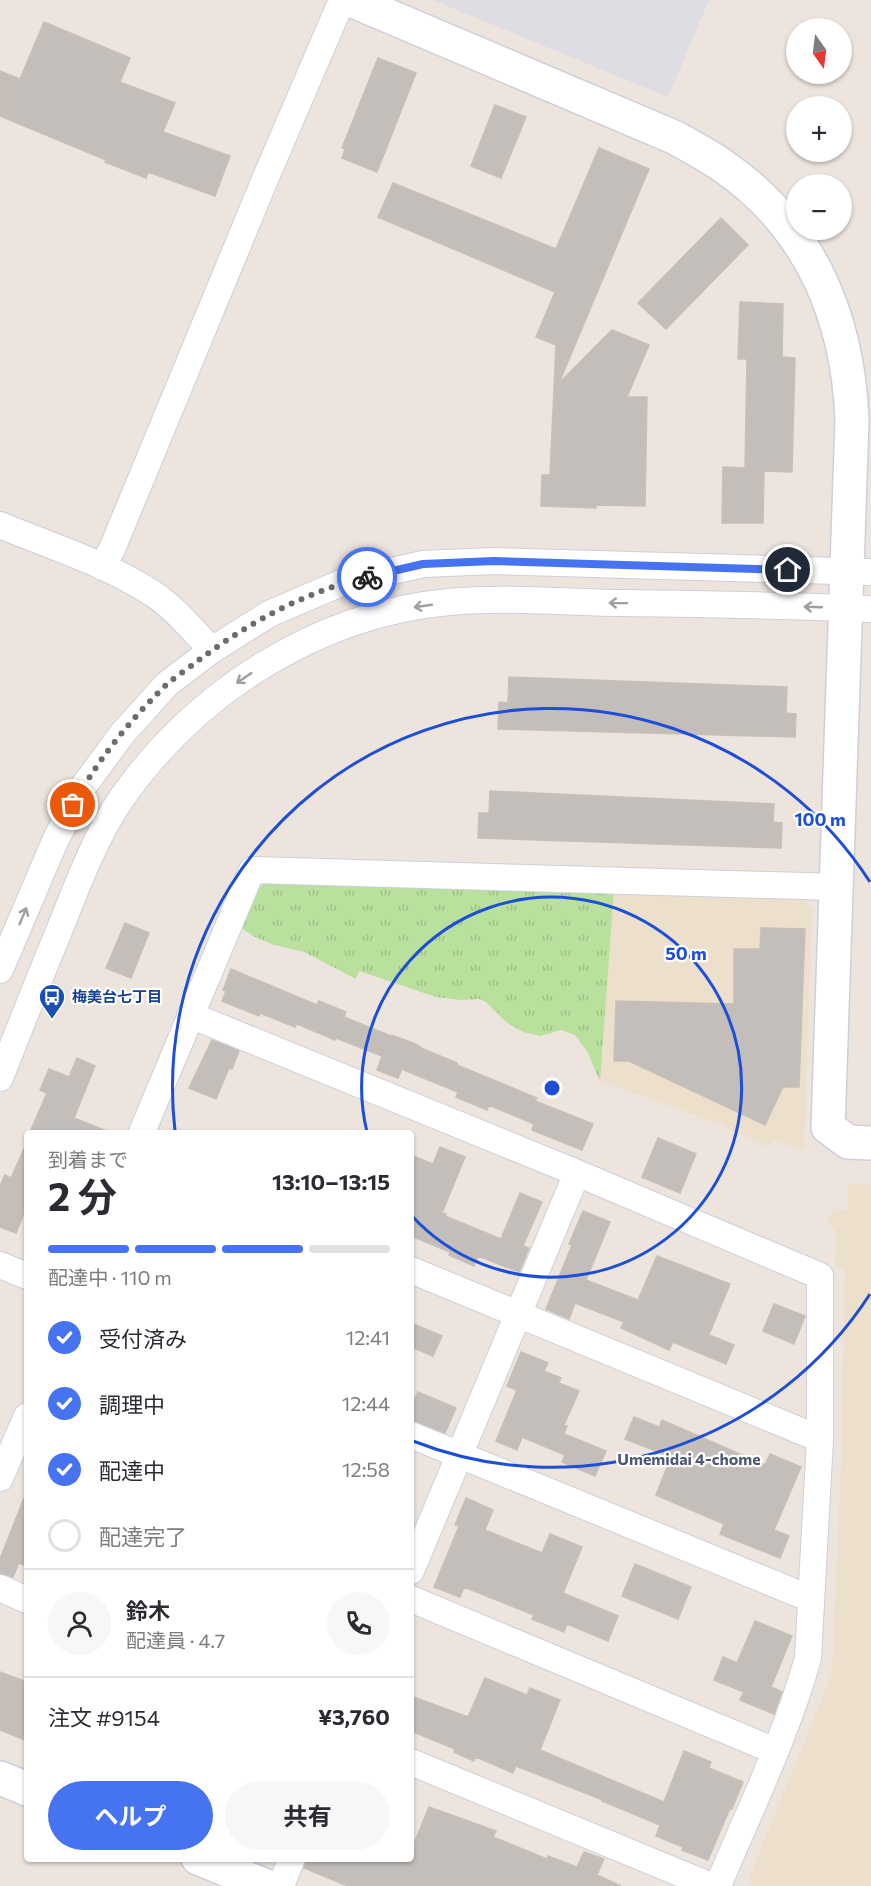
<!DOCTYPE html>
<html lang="ja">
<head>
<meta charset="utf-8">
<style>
  :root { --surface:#fff; --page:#f7f7f7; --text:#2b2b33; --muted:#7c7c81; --line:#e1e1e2; --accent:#4573f1 }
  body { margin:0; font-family:Commissioner,"Noto Sans JP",sans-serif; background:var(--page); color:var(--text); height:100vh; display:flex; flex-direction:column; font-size:22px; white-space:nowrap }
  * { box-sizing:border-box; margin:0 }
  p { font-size:20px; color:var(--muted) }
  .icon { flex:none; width:33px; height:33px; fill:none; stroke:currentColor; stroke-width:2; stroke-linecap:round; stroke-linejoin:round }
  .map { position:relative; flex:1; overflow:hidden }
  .panel { position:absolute; left:24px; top:1130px; width:390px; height:732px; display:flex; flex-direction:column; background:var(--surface); border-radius:6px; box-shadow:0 2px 4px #0004 }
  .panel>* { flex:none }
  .needle { width:39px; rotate:166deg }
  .controls { position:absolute; left:786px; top:18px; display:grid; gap:12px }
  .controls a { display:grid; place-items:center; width:66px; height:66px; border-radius:50%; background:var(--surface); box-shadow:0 2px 4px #0004; font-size:30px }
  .pin { position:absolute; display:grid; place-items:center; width:51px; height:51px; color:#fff; margin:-26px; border:3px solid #fff; border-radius:50%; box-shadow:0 2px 6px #0007 }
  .courier { position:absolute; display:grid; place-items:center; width:60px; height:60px; margin:-30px; border:4px solid #4573f1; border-radius:50%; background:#fff; color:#222; box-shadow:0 2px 8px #0007 }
  .head em { font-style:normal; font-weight:700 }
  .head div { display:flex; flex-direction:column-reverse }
  .head { display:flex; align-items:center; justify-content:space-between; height:102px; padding:0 24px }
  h1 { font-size:39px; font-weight:700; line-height:45px }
  .bar { display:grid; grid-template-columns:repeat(4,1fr); gap:9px 6px; align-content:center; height:72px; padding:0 24px }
  .bar i { height:8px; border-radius:4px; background:var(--line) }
  .bar .on { background:var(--accent) }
  .bar p { grid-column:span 4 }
  .line { display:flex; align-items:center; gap:15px; padding:0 24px; border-top:2px solid var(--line) }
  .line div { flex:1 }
  .round { display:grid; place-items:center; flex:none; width:63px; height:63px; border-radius:32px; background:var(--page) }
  ol { padding:0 24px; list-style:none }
  li { display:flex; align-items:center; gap:18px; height:66px }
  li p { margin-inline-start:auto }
  li .icon { padding:6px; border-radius:50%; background:var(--accent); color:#fff; stroke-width:4 }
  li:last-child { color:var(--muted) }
  li i { width:33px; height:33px; border:3px solid var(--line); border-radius:50% }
  .primary-button { display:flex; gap:12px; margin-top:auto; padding:12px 24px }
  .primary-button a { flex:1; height:69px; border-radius:36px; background:var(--accent); color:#fff; font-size:24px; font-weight:700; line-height:69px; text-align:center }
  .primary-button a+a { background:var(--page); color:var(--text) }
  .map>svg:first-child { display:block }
</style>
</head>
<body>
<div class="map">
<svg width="871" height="1886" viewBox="0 0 871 1886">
  <defs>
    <pattern id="grass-tufts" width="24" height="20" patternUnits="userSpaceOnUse" patternTransform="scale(1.5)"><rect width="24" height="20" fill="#b9e09c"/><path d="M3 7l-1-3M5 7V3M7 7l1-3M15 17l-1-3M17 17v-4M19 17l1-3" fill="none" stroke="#9fc087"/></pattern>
  </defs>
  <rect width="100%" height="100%" fill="#ece4dd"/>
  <path fill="#dfdde4" d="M433 0H709L668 97Z"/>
  <path fill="#ece0cd" d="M614 891 802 898 812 909 804 1151 773 1139 768 1147 720 1124 600 1081Z
    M848 1184 871 1185V1886H752L749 1878 832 1674 841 1464 845 1271 835 1266 836 1233 827 1219 835 1210 848 1209Z"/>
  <path fill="url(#grass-tufts)" d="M270 880 614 891 600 1081 587 1051 575 1035 561 1030 540 1036 523 1032 506 1022 486 1002 479 999 461 1000 436 997 359 971 356 979 304 952 274 945 253 936 240 927 256 889Z"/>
  <path fill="#c4beba" stroke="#c7c0b7" stroke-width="1.5" d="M44 22 130 58 120 82 175 103 163 132 230 156 215 196 148 172 146 178 105 162 106 160 0 116V71L20 79Z
    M378 58 416 73 377 172 342 158 345 149 342 148Z
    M495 105 526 117 501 178 471 166Z
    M599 148 649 169 559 383 612 330 649 345 627 397H647L645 506 596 505V508L541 506 542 475H550L556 345 536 337 555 292 378 217 393 183 556 249Z
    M721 218 748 245 666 329 638 303Z
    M740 302 783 304 782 357 795 358 792 472 764 471 763 523H722L723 467 745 468 747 359H738Z
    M509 677 787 687 786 713 796 714 795 737 498 729 499 702 508 703Z
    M490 791 774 804 773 822 782 823 781 848 478 838 479 813H489Z
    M125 923 149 933 131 978 106 968Z
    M761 928 805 929 799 1087H783L765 1125 629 1061H614L616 1001 734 1004V949H760Z
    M231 969 317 1005 319 1001 346 1012 344 1017 391 1036 392 1035 413 1043 421 1047V1048L457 1063V1065L537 1098 535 1101 593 1124 582 1150 532 1130 534 1124 489 1105 487 1110 456 1097 458 1092 411 1073 402 1069 398 1078 377 1070 382 1056 336 1038 335 1040 297 1024 295 1027 260 1013 259 1016 222 1001 226 991 223 990Z
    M212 1040 239 1051 232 1069 229 1068 216 1099 189 1088Z
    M77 1058 95 1066 74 1118 109 1132H30L47 1093 40 1090 49 1069 69 1077Z
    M658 1138 696 1154 680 1193 642 1177Z
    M27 1142V1205L16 1233 0 1227V1186L5 1175 11 1178Z
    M440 1147 465 1157 442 1213 446 1214 445 1216 501 1239 520 1193 542 1202 523 1246 529 1248 519 1272 478 1256 474 1266 449 1255 450 1252 411 1236V1155L433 1164Z
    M583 1211 610 1222 586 1280 638 1300 657 1256 730 1284 709 1335 734 1345 726 1364 673 1342 669 1350 621 1328 624 1322 575 1303 569 1319 546 1309 572 1245 569 1244Z
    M774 1304 805 1316 794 1344 763 1331Z
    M411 1323 442 1336 433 1356 411 1347Z
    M521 1352 548 1363 544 1371 561 1378 559 1383 579 1391 564 1425 567 1426 564 1434 606 1451 595 1476 562 1462 565 1455 522 1437 517 1450 496 1441 517 1390 507 1386Z
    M418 1392 456 1408 445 1433 411 1420V1408Z
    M634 1417 659 1427 662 1420 765 1465 770 1454 801 1467 774 1530 789 1536 780 1558 720 1534 724 1524 656 1495 671 1457 625 1439Z
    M26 1493 27 1566 19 1563 13 1577 0 1573V1559Z
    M466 1498 493 1510 485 1530 542 1553 550 1534 582 1547 563 1593 618 1616 608 1641 567 1624 564 1632 532 1619 534 1615 464 1587 460 1597 434 1587 459 1526 455 1525Z
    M635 1564 691 1587 678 1619 622 1596Z
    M755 1621 792 1636 771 1687 782 1692 774 1714 740 1700 744 1692 714 1680 723 1657 737 1663Z
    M0 1672 27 1682V1741L0 1730Z
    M485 1678 527 1695 530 1688 560 1700 540 1750 664 1802 684 1751 711 1762 709 1768 743 1782 732 1809 730 1808 708 1860 682 1850 683 1847 656 1836 660 1825 602 1801 603 1800 516 1766 513 1773 476 1757 474 1761 454 1752 455 1749 411 1731V1696L468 1717Z
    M429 1807 496 1831 493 1837 547 1859 548 1856 577 1867 584 1852 604 1859 597 1875 621 1886H348L304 1868 307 1858H403L407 1860 411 1858V1851Z"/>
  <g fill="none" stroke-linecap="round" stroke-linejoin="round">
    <g stroke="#ccd0db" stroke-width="28">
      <path id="street" d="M0 525C50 546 106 563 152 593 173 606 194 632 212 650
        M102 567 112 549 266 177 342 0
        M0 970 55 841 83 787 122 734 167 684 212 650 269 614 341 583 423 564 494 561 871 572
        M190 1015 577 1173 820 1276V1439L808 1658C786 1737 749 1811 718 1886
        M0 1078C20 1027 40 977 61 926 78 883 95 838 121 799 196 692 317 614 449 602 504 597 562 602 618 603 702 604 787 605 871 609
        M142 1132 252 870 836 887
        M0 1265 27 1276
        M411 1270 820 1439
        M411 1435 811 1599
        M0 1478 27 1416
        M411 1571 577 1173
        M0 1588 27 1600
        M411 1599 775 1751
        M411 1762 711 1886
        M281 1886 292 1858"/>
    </g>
    <g stroke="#ccd0db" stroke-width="36">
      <path id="secondary" d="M351 0 676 138C691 147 708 155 723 166 810 226 848 317 852 420L828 1127 848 1142 871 1143
        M0 1778 27 1789
        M198 1858 266 1886"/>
    </g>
    <use href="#street" stroke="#fff" stroke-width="26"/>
    <use href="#secondary" stroke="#fff" stroke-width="33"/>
  </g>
  <defs><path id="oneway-shaft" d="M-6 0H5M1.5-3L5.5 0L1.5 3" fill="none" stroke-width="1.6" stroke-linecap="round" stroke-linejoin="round" transform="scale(1.5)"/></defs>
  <g stroke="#9f9f9f">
    <use href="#oneway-shaft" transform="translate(618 603) rotate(-179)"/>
    <use href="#oneway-shaft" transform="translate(423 606) rotate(172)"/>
    <use href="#oneway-shaft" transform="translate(813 607) rotate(-178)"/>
    <use href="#oneway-shaft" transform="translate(244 678) rotate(146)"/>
    <use href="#oneway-shaft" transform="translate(23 916) rotate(-67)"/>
  </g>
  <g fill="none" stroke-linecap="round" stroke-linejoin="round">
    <path stroke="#6e6b69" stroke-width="6" stroke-dasharray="0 10.8" d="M73 805C96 762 131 719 166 685 175 677 186 670 195 663 246 624 304 592 367 577"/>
    <path stroke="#4573f1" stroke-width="8" d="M367 577 423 564 494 561 788 570"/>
  </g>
  <g fill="none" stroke="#1d4ed8" stroke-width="3">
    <path d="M367 1132A190 190 0 1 1 412 1216"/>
    <path d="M870 1294A379 379 0 0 1 413 1441M175 1131A379 379 0 0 1 870 882"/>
  </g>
  <defs>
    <g id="bus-pin" transform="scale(1.35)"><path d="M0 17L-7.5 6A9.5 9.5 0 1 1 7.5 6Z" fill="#1a4fb4" stroke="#fff"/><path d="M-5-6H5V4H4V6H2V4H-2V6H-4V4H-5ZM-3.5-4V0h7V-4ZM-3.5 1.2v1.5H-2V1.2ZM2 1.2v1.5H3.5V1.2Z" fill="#fff"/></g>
  </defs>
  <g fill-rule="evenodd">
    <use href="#bus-pin" x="52" y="997"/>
  </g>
  <g text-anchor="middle" stroke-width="4.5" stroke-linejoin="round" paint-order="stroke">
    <g font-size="15" font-weight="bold" fill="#164399" stroke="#fff" text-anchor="start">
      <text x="72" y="1002">梅美台七丁目</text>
    </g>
    <g font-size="16" font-weight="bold" fill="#4d5879" stroke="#fff">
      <text x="689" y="1465">Umemidai 4-chome</text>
    </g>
  </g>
  <circle cx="552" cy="1088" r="9" fill="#1d4ed8" stroke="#fff" stroke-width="3"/>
  <g font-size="18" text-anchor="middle" font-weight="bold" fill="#1d4ed8" stroke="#fff" stroke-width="4.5" stroke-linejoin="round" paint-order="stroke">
    <text x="820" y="826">100 m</text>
    <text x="686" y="960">50 m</text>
  </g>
</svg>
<div class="controls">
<a><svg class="needle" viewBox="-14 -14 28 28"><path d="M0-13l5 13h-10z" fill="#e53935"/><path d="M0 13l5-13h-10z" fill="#7c7c81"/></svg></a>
<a>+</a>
<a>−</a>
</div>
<div class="pin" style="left:73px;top:805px;background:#ea580c"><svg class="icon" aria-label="bag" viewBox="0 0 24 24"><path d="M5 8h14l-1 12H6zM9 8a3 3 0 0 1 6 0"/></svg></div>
<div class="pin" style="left:788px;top:570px;background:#1f2937"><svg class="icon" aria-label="home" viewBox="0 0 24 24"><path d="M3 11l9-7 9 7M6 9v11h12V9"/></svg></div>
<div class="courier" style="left:367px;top:577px"><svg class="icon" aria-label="bike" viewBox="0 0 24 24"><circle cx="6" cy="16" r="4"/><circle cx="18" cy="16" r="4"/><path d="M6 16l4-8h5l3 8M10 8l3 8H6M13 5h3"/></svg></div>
<section class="panel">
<div class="head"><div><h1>2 分</h1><p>到着まで</p></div><em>13:10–13:15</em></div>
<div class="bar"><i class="on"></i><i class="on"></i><i class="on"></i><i></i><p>配達中 · 110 m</p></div>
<ol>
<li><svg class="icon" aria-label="check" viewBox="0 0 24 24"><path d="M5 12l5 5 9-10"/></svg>受付済み<p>12:41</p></li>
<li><svg class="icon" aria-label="check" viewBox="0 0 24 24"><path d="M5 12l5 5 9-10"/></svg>調理中<p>12:44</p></li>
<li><svg class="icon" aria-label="check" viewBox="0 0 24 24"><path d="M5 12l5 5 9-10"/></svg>配達中<p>12:58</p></li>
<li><i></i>配達完了</li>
</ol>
<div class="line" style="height:108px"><a class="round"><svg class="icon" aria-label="person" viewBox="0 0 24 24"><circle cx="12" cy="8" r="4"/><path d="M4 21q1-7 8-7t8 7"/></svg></a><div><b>鈴木</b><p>配達員 · 4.7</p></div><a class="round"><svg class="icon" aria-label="phone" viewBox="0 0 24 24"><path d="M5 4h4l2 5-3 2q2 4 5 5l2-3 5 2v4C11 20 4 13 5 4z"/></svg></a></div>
<div class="line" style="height:78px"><div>注文 #9154</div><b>¥3,760</b></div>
<div class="primary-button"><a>ヘルプ</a><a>共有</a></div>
</section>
</div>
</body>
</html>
